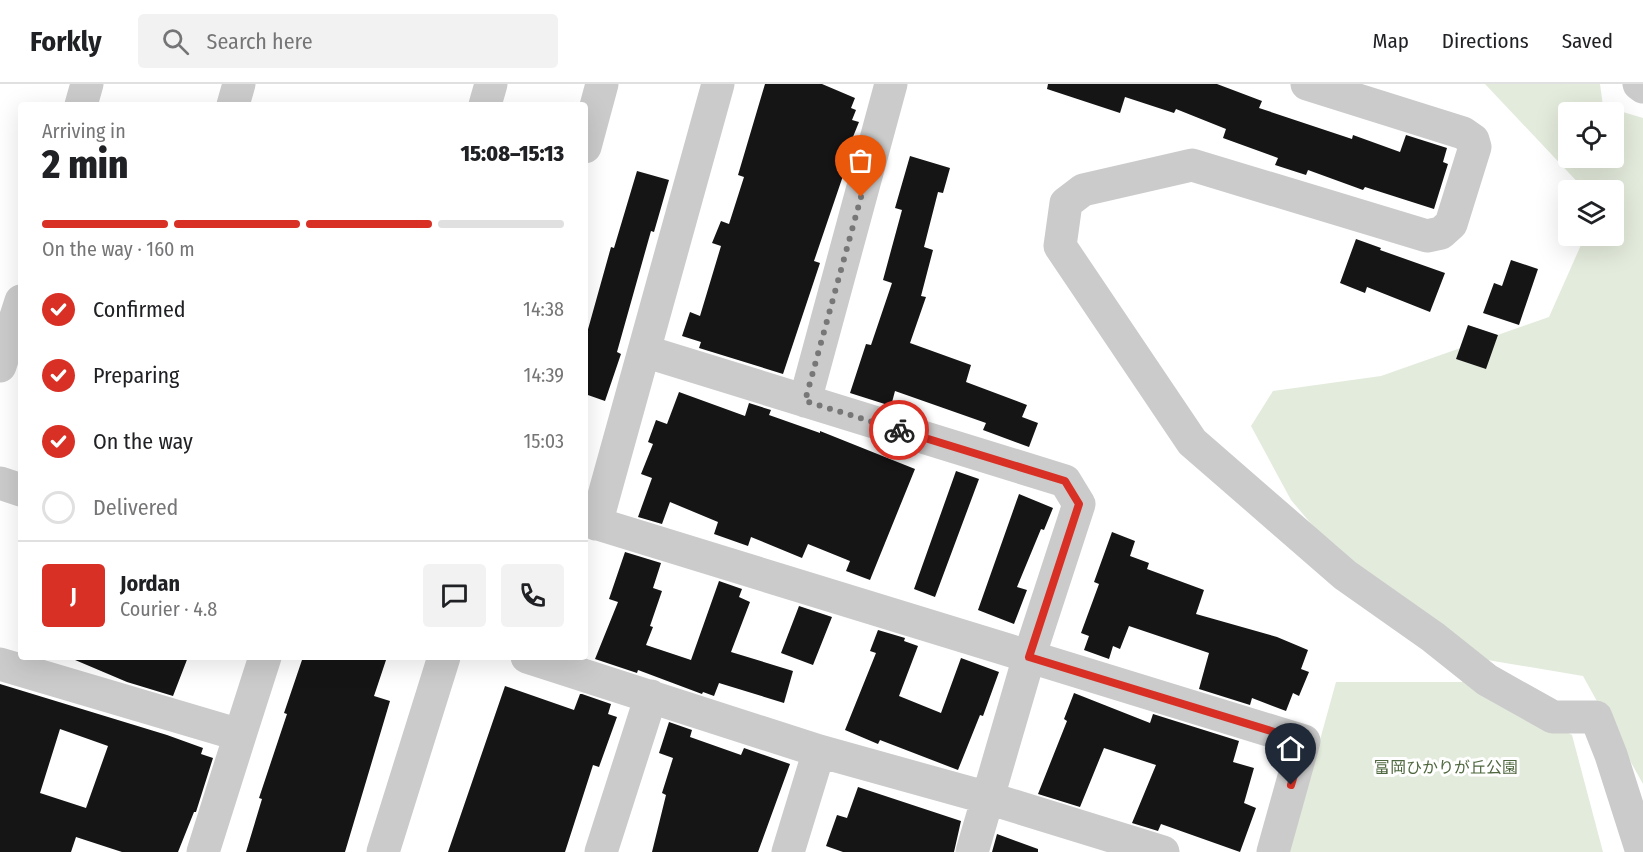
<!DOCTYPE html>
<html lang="en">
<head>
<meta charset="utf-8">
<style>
  :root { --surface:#fff; --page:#f2f2f2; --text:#202124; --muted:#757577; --line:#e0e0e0; --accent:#d93025 }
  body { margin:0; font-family:"Fira Sans Condensed","Noto Sans JP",sans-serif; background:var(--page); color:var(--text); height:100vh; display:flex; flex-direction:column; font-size:22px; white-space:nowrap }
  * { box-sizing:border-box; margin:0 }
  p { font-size:20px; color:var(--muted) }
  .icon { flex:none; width:33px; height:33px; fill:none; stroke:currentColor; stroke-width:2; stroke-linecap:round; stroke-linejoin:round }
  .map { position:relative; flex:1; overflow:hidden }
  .details { position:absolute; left:18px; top:18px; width:570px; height:558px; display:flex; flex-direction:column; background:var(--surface); border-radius:6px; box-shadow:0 6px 24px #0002 }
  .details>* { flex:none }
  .tools { position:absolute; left:1558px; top:18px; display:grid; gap:12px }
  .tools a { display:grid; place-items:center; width:66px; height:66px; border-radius:6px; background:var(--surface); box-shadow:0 6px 24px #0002; font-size:30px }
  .pin { position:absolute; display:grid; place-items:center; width:51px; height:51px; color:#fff; margin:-62px -26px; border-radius:50% 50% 50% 0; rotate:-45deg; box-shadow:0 0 6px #0007 }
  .pin .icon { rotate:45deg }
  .courier { position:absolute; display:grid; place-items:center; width:60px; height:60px; margin:-30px; border:4px solid #d93025; border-radius:50%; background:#fff; color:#222; box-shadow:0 2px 8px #0007 }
  .summary em { font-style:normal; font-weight:800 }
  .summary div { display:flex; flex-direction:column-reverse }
  .summary { display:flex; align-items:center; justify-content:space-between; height:102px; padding:0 24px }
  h1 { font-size:39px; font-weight:800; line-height:45px }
  .bar { display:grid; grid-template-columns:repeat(4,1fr); gap:9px 6px; align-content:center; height:72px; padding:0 24px }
  .bar i { height:8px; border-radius:4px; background:var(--line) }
  .bar .on { background:var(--accent) }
  .bar p { grid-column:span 4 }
  .line { display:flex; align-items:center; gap:15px; padding:0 24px; border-top:2px solid var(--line) }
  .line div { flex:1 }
  .round { display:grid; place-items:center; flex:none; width:63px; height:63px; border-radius:6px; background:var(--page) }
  ol { padding:0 24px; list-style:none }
  li { display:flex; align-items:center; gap:18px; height:66px }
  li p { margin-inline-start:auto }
  li .icon { padding:6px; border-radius:50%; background:var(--accent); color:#fff; stroke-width:4 }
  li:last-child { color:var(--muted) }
  li i { width:33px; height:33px; border:3px solid var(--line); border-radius:50% }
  header { display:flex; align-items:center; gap:36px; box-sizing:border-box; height:84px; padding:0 30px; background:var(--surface); border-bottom:2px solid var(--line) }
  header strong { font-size:28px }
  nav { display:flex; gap:33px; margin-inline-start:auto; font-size:21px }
  .search { width:420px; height:54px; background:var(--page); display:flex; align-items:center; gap:15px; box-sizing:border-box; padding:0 21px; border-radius:6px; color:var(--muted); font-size:22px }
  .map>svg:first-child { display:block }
</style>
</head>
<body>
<header>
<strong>Forkly</strong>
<div class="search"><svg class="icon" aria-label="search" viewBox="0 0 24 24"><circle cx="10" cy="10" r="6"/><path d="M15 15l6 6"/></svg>Search here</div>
<nav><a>Map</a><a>Directions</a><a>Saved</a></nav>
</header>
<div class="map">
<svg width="1643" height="768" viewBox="0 0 1643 768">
  <rect width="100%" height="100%" fill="#fff"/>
  <path fill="#e3ebdc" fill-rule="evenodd" d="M1485 0H1600L1603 22 1643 34V700L1583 592 1440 568 1347 482 1291 416 1251 342 1273 307 1381 292 1549 233 1585 152H1614V106H1585ZM1569 28H1614V74H1569Z
    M1336 598H1470L1572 651 1603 768H1289Z"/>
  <path fill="#151515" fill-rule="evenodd" d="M765 0H822L855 14 851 24 856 26 852 36 859 38 840 85 845 86 814 177 820 179 783 290 699 264 701 258 682 252 690 228 700 232 721 162 712 159 721 137 729 140 744 93 738 91Z
    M1048 0H1217L1262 17 1259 24 1352 55 1353 51 1400 68 1406 51 1447 64 1443 78 1448 80 1434 125 1365 103 1363 106 1308 86 1306 91 1275 81 1278 74 1223 54 1226 45 1176 25 1174 29 1125 13 1120 29 1047 5Z
    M910 72 950 84 943 109 938 108 924 163 933 166 921 212 926 213 910 259 971 281 966 298 1027 321 1022 333 1038 339 1029 363 983 346 986 339 895 307 891 322 850 309 866 260 871 261 892 199 883 196 902 126 895 124Z
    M637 87 669 96 654 148 651 147 617 268 621 270 605 317 585 310V256L611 163 614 164Z
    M1356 155 1381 164 1380 166 1445 189 1430 228 1367 203 1365 209 1340 199Z
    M1511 176 1538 185 1519 241 1483 229 1494 199 1502 202Z
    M1468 241 1498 251 1486 285 1456 275Z
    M679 308 745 332 749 319 771 326 769 331 820 349V347L915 385 870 496 846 487 850 477 808 460 802 474 751 453 748 462 714 450 718 438 670 418 662 440 638 433 652 394 641 390 653 360 648 358 656 336 667 340Z
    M956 387 979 395 935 513 914 505Z
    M1019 410 1053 424 1044 446 1041 445 1017 503 1027 506 1014 540 978 526Z
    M1112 448 1135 457 1130 472 1149 479 1147 485 1204 506 1196 530 1277 553 1308 566 1301 585 1309 588 1299 612 1293 609 1286 627 1252 614 1250 621 1199 605 1209 569 1129 542 1120 565 1113 562 1109 575 1084 566 1089 552 1081 549 1099 500 1094 498Z
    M625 468 661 479 653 504 662 507 650 542 653 543 646 561 691 576 719 497 742 505 739 513 750 518 731 568 793 587 784 619 719 599 714 612 703 608 702 610 638 586 637 589 595 575 618 518 609 515Z
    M799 522 832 533 813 581 781 569Z
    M878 546 905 554 904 557 918 562 899 612 941 629 961 574 999 588 983 632 980 631 958 686 880 656 878 660 845 646 876 569 870 567Z
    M68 573H188L173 612 127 598Z
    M303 573H387L374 612 390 617 345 768H246L262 715 259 714 287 630 284 629Z
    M0 600 167 651 203 664 201 670 213 674 196 728H194L178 768H122L76 753 71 768H0ZM60 645 108 662 86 724 40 709Z
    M505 602 574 626 580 610H582L611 620 608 630 617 633 599 683 593 681 565 768H448Z
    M1074 609 1150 639 1153 630 1239 657 1233 678 1254 684 1244 719 1256 724 1240 768 1161 740 1158 747 1132 739 1156 681 1104 664 1080 723 1038 710 1067 637 1064 635Z
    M669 638 692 646 690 653 741 671 744 664 790 680 758 768H652L666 711 662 709 673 674 659 669Z
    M858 703 961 737 954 768H843L826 762 837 731 847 734Z
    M997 750 1038 765V768H992Z"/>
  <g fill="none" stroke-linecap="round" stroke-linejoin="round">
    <path stroke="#cbcbcb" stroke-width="33" d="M1307 0 1463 49 1473 56 1475 63 1451 140 1441 149 1427 152 1192 81 1083 106 1066 119 1060 162 1192 358 1345 491 1433 553 1487 596 1553 633H1596L1611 671 1642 768
      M1639 0 1643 3
      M81 21 87 0
      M233 21 239 0
      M485 21 491 0
      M585 63 602 0
      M644 267 1065 397 1079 420 1029 573 972 768
      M0 282 21 217
      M805 317 891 0
      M0 399 21 406
      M585 436 1304 657 1273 768
      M596 440 718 0
      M527 573 819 667 988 714 1163 768
      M0 580 240 651 203 768
      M240 651 265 573
      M383 768 444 573
      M601 768 651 612
      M788 768 819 667"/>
  </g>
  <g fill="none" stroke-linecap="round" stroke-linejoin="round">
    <path stroke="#777" stroke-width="6" stroke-dasharray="0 10.8" d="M861 113 805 317 899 346"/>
    <path stroke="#d93025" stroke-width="8" d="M899 346 1065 397 1079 420 1029 573 1304 657 1291 701"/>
  </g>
  <g text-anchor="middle" stroke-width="6" stroke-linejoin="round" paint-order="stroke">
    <g font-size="16" fill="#4f673e" stroke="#fff">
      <text x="1446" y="689">富岡ひかりが丘公園</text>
    </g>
  </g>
</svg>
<div class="tools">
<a><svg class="icon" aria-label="locate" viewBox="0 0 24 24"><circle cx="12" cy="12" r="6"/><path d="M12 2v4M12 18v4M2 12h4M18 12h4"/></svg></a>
<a><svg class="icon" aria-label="layers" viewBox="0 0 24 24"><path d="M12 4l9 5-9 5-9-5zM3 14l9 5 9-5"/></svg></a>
</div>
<div class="pin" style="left:861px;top:113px;background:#ea580c"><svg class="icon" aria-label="bag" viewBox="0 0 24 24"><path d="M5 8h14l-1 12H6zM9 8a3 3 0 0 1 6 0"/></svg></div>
<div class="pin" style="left:1291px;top:701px;background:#1f2937"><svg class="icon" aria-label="home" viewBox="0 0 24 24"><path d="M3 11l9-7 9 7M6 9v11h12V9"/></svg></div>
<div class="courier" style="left:899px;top:346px"><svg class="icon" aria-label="bike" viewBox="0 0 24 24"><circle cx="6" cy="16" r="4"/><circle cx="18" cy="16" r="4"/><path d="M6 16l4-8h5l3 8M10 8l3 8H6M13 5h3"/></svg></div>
<section class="details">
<div class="summary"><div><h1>2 min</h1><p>Arriving in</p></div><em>15:08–15:13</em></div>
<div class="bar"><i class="on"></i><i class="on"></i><i class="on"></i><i></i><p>On the way · 160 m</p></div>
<ol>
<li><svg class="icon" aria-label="check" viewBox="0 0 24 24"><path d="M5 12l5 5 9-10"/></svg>Confirmed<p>14:38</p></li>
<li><svg class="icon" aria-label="check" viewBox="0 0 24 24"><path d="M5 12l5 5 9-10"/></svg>Preparing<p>14:39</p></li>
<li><svg class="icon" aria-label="check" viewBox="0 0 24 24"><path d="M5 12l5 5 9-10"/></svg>On the way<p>15:03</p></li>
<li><i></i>Delivered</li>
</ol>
<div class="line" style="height:108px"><b class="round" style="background:var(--accent);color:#fff">J</b><div><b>Jordan</b><p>Courier · 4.8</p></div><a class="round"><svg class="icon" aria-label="chat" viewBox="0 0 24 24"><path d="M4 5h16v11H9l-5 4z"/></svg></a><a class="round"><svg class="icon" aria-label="phone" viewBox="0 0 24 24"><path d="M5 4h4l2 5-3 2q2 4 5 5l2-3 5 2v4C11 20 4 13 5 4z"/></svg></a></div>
</section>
</div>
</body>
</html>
